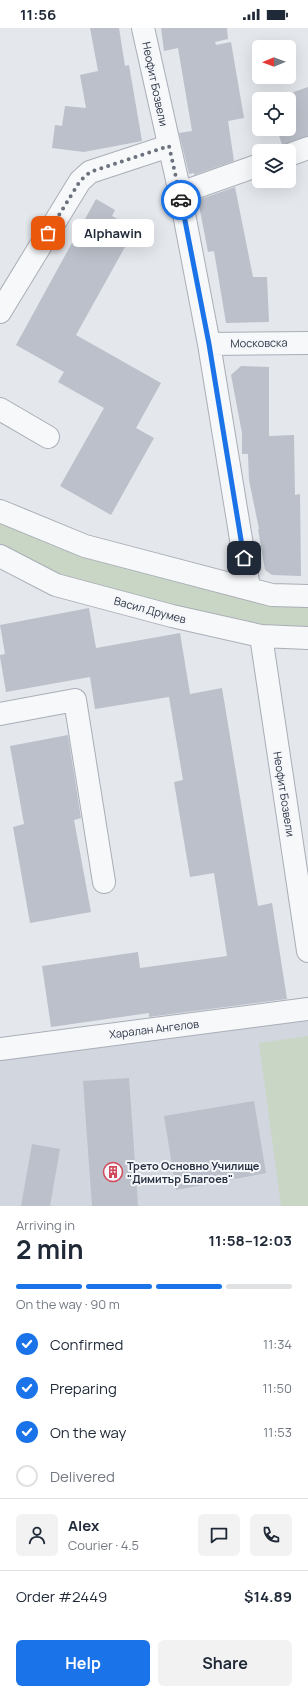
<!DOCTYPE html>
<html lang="en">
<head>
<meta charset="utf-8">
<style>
  :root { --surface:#fff; --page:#f2f2f3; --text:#1f2937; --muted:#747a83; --line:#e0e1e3; --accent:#1a73e8 }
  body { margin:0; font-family:Manrope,sans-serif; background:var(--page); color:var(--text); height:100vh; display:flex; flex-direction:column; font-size:15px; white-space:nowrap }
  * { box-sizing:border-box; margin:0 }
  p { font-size:13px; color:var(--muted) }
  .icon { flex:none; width:22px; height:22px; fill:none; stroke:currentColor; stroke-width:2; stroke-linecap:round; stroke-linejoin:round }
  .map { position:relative; height:1178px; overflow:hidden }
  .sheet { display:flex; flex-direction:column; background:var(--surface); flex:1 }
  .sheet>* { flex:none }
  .needle { width:26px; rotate:269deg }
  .controls { position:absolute; left:252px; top:12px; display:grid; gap:8px }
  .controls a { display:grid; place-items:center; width:44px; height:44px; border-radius:6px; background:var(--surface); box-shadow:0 4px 16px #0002; font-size:20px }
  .pin { position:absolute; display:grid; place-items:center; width:34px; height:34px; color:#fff; margin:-17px; border-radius:8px; box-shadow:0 2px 6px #0006 }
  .courier { position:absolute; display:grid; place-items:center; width:40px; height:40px; margin:-20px; border:3px solid #1a73e8; border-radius:50%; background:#fff; color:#222; box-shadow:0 1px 5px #0007 }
  .bubble { position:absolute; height:28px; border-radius:6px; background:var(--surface); box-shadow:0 4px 16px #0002; font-size:13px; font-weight:700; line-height:28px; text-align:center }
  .headline em { font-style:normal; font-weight:700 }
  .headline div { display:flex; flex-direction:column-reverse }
  .headline { display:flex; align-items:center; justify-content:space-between; height:68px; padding:0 16px }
  h1 { font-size:26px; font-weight:700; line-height:30px }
  .bar { display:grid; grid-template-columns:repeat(4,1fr); gap:6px 4px; align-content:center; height:48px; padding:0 16px }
  .bar i { height:5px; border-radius:3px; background:var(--line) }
  .bar .on { background:var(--accent) }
  .bar p { grid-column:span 4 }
  .line { display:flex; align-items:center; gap:10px; padding:0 16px; border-top:1px solid var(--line) }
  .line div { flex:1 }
  .round { display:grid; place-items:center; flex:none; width:42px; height:42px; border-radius:6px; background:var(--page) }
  ol { padding:0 16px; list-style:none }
  li { display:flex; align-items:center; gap:12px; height:44px }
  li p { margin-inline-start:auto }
  li .icon { padding:4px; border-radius:50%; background:var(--accent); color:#fff; stroke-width:4 }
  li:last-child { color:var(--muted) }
  li i { width:22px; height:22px; border:2px solid var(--line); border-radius:50% }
  .primary-button { display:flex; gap:8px; margin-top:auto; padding:8px 16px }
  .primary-button a { flex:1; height:46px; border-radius:6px; background:var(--accent); color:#fff; font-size:16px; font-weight:700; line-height:46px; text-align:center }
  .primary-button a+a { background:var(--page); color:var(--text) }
  .status { display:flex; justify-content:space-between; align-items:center; height:28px; padding:0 20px; background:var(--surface); direction:ltr }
  .status svg { height:11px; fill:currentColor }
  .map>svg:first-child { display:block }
</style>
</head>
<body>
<div class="status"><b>11:56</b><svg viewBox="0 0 49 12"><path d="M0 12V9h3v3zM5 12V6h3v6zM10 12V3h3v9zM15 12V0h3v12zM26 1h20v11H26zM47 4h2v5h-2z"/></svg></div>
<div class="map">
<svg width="308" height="1178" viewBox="0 0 308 1178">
  <rect width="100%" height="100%" fill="#e4e7ec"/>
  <path fill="#d2d6de" d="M308 981V1178H0V1021Z"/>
  <path fill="#c9d6c5" d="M0 487 308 568V610L172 588 0 528Z
    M308 1008V1178H281L259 1015Z"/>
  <path fill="#bbc0ca" d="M90 0H119L125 38 129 37 142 113 84 124 52 120 55 97 62 98 65 78 86 80 80 47 98 43Z
    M161 0H227L228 11 215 14 216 17 231 14 244 90 228 93 234 133 194 147V145L189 146 179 105 192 103 178 20 164 23Z
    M308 59V108L282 117 277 101H289V71H274Z
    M235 159 253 249H267L269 294 226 295 214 223 208 224 198 172Z
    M96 171 115 182 112 188 135 201 76 307 161 355 136 400 154 410 111 487 60 458 104 380 58 354 64 344 16 317Z
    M241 338 269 339V408L294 407 295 467 300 466 301 548 272 547 265 542 258 501H259L249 452 248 426H242V405L231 347Z
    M89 580 96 620 180 605 190 666 222 660 258 878 272 875 287 971 149 989V985L51 999 42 938 138 924 140 940 227 928 214 845 190 849 174 754 183 752 169 669 95 681 90 649 6 664 0 629V627L5 626 0 597Z
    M68 707 81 790 74 792 91 884 30 895 13 799 24 796 10 718Z
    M129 1050 138 1178H92L83 1053Z
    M254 1073 266 1145 176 1162 164 1088Z
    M32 1116 60 1121 50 1178H21Z"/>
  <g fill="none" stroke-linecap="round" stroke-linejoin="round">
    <g stroke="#a9aeb7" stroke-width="24">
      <path id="minor" d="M143 0 180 165 209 316 249 560
        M289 127 308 120
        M180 165 259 137
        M0 284 80 153 90 144 169 118
        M209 316 308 315
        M0 381 48 409
        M0 483 85 518 272 567 308 568
        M0 528 56 557 172 588 261 608 308 610
        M261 608 308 923
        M0 686 75 672 104 854
        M0 1021 308 981"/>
    </g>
    <use href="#minor" stroke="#f7f8fa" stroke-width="22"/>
  </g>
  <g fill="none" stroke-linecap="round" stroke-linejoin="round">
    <path stroke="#6c737f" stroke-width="4" stroke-dasharray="0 7.2" d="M48 205 80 153 90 144 169 118 181 172"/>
    <path stroke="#1a73e8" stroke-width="5" d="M181 172 209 316 244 530"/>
  </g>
  <defs>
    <g id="building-ring" transform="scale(1)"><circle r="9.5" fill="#f4f6f9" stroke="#d1495b" stroke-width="1.5"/><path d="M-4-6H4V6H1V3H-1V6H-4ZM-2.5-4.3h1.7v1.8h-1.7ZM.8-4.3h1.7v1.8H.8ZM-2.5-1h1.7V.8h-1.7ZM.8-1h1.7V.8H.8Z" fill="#d1495b"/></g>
  </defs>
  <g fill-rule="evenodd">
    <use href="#building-ring" x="113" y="1144"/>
  </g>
  <g text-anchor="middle" stroke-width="4" stroke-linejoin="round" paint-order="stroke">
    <g font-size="11" fill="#2b3445" stroke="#f4f6f9">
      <text transform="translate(155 56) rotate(78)" y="4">Неофит Бозвели</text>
      <text transform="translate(259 315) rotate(-1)" y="4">Московска</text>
      <text transform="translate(150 582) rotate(15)" y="4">Васил Друмев</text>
      <text transform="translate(284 766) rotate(81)" y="4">Неофит Бозвели</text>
      <text transform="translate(154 1001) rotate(-7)" y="4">Харалан Ангелов</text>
    </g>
    <g font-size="11" font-weight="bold" fill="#2b3445" stroke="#f4f6f9" text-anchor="start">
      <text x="127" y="1142">Трето Основно Училище<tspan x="127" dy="13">"Димитър Благоев"</tspan></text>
    </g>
  </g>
</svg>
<div class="controls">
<a><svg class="needle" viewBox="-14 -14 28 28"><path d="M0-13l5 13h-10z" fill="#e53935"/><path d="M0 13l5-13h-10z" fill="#747a83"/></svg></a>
<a><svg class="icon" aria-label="locate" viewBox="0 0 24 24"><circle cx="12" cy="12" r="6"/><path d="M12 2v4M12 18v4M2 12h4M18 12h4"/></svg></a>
<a><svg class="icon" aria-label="layers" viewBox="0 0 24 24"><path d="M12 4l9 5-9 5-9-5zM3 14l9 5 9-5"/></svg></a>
</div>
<div class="pin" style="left:48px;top:205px;background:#ea580c"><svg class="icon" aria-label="bag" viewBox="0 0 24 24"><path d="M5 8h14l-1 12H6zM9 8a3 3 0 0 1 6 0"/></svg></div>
<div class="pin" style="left:244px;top:530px;background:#1f2937"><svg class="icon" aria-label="home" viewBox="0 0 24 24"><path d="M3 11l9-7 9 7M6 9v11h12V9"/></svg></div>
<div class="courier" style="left:181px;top:172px"><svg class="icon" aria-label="car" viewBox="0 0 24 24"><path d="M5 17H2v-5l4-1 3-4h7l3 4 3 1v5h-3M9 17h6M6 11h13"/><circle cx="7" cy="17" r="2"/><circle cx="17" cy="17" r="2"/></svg></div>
<div class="bubble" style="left:72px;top:191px;width:82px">Alphawin</div>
</div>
<section class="sheet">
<div class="headline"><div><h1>2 min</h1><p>Arriving in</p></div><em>11:58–12:03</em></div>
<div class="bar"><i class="on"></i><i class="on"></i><i class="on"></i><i></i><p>On the way · 90 m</p></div>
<ol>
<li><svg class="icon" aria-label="check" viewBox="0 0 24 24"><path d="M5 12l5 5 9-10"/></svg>Confirmed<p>11:34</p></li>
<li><svg class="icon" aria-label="check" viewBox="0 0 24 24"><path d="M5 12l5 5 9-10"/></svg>Preparing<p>11:50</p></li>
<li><svg class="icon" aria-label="check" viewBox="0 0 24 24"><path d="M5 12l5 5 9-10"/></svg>On the way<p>11:53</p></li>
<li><i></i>Delivered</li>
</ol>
<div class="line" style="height:72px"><a class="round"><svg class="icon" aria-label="person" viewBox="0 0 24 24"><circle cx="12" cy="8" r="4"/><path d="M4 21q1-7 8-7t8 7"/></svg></a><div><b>Alex</b><p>Courier · 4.5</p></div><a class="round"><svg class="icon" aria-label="chat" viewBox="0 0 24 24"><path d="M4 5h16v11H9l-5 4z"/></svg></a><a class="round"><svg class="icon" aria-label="phone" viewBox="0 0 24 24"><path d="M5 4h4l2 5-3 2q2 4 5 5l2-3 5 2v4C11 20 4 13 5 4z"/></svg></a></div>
<div class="line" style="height:52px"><div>Order #2449</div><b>$14.89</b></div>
<div class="primary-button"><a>Help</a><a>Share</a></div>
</section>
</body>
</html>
